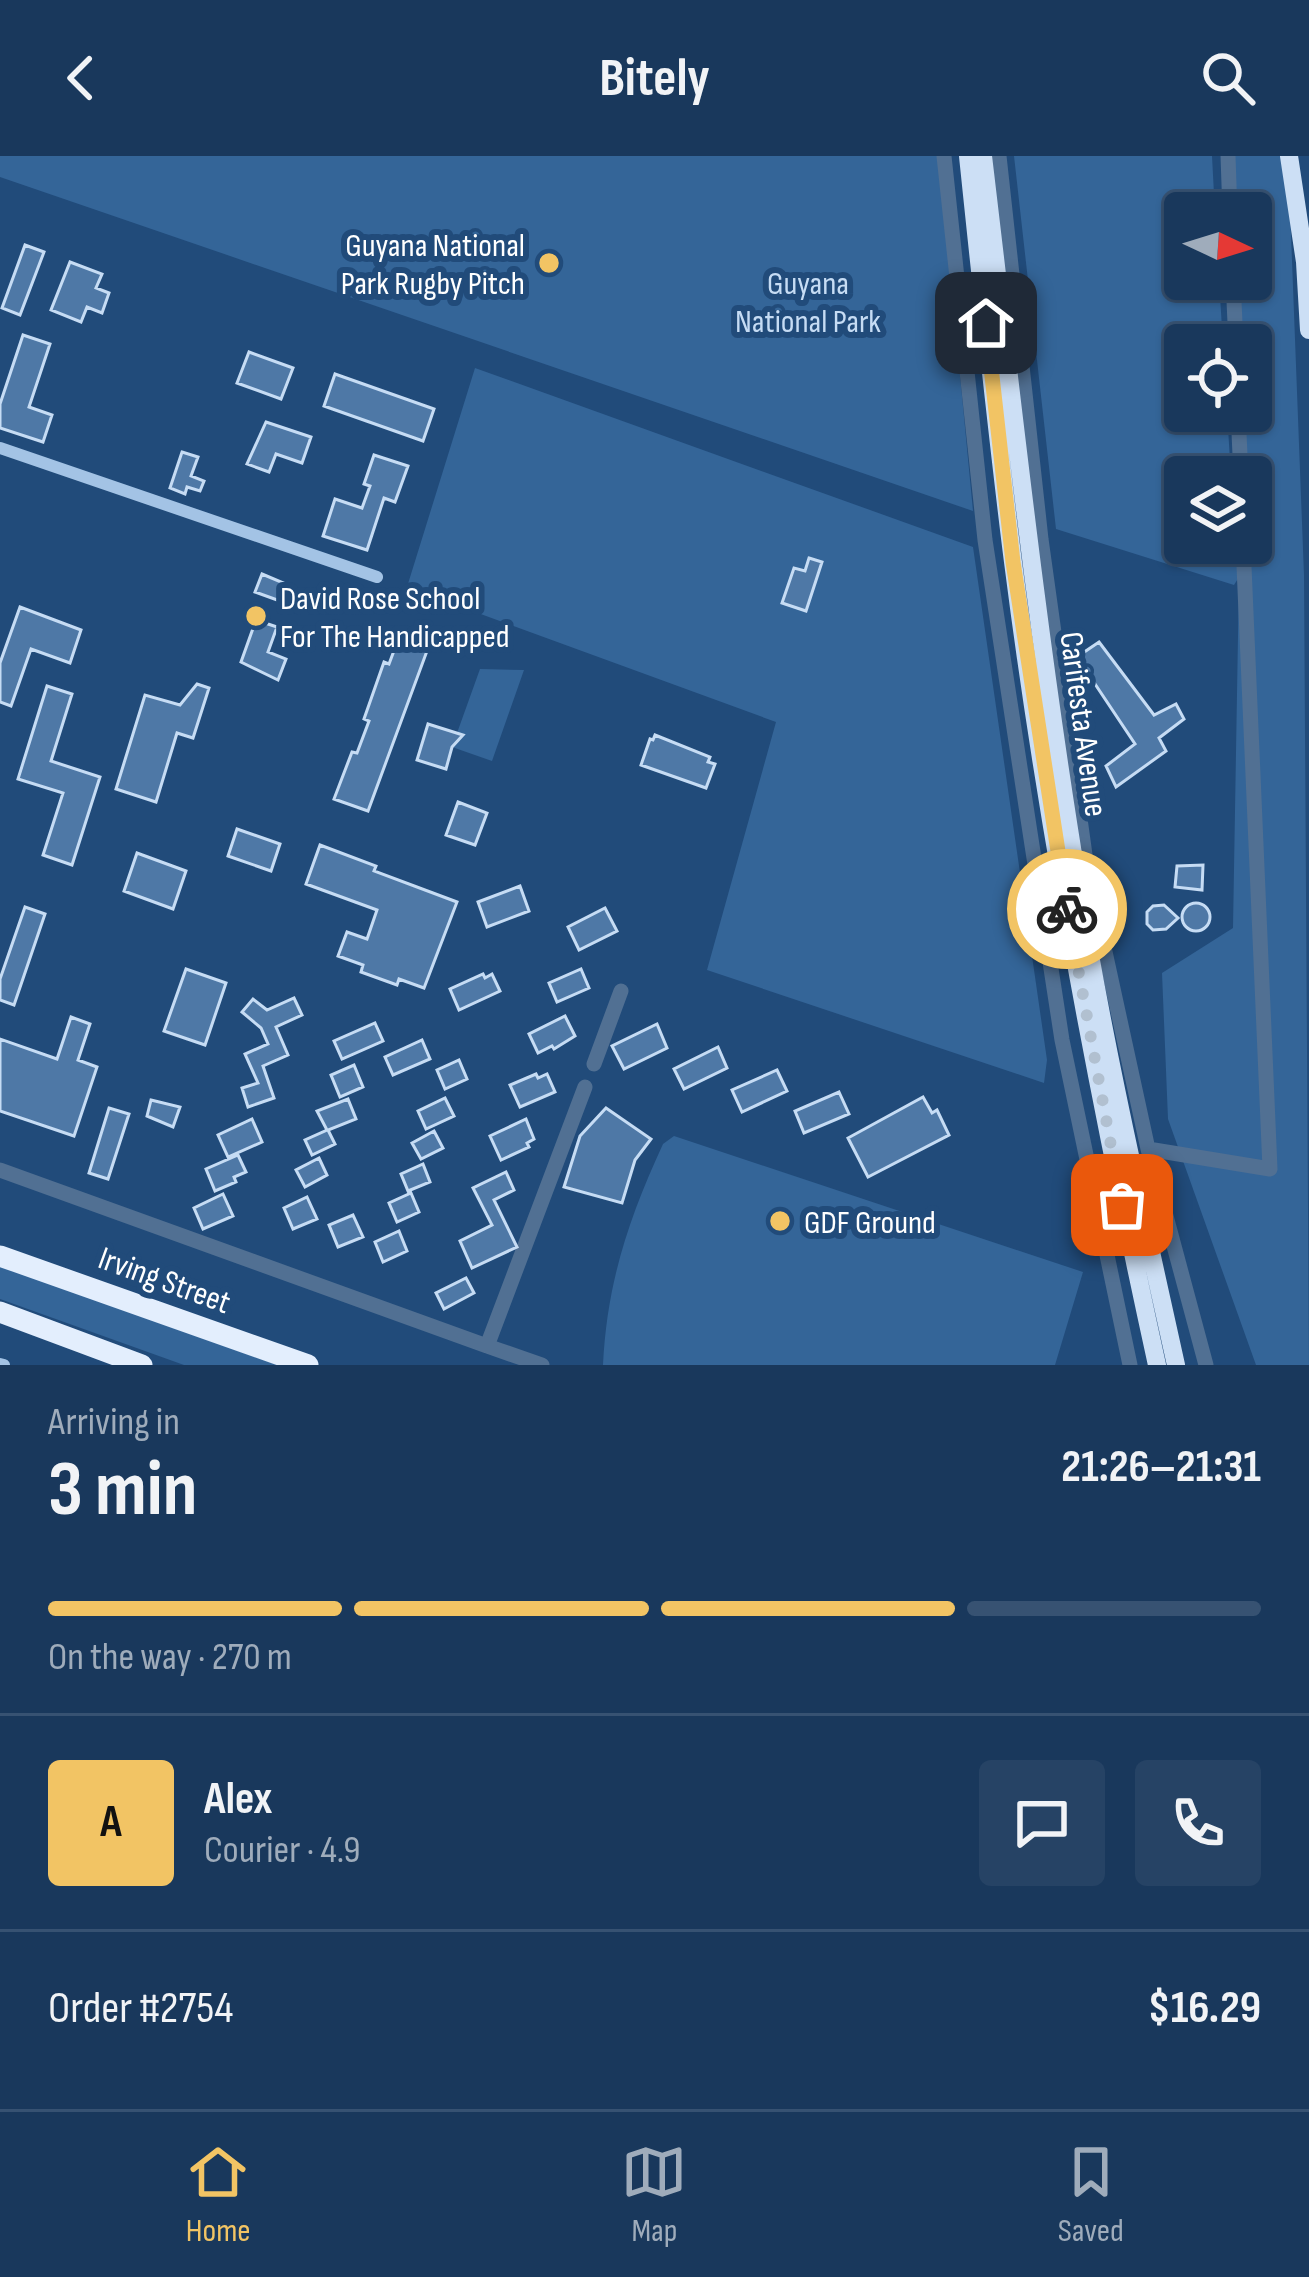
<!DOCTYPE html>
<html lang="en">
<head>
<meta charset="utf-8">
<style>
  :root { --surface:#19385c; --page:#264365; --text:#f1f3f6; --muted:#9facbb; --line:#375272; --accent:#f2c464 }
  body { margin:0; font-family:"Sofia Sans Condensed",sans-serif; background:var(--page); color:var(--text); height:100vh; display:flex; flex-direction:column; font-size:45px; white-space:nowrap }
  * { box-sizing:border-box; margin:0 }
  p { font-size:39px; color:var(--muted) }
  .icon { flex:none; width:66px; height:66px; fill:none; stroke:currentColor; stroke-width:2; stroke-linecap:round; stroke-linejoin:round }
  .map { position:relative; height:1209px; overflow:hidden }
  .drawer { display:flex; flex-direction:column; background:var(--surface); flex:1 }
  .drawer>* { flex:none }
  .needle { width:78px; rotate:94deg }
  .fabs { position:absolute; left:1164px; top:36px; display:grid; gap:24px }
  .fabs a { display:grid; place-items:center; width:108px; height:108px; border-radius:12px; background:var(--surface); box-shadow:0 3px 9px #0004,0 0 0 3px var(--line); font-size:60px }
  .pin { position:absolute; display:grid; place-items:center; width:102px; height:102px; color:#fff; margin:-51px; border-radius:24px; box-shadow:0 6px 18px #0006 }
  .courier { position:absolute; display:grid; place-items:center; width:120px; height:120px; margin:-60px; border:9px solid #f2c464; border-radius:50%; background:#fff; color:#222; box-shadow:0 3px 15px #0007 }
  .summary em { font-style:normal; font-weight:700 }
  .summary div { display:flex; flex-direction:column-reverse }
  .summary { display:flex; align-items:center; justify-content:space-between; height:204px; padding:0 48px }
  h1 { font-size:78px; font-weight:700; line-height:90px }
  .bar { display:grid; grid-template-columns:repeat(4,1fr); gap:18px 12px; align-content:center; height:144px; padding:0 48px }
  .bar i { height:15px; border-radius:9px; background:var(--line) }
  .bar .active { background:var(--accent) }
  .bar p { grid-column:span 4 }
  .line { display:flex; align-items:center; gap:30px; padding:0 48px; border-top:3px solid var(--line) }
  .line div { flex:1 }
  .round { display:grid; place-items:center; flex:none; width:126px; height:126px; border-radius:12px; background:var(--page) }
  header { display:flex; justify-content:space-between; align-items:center; height:156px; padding:0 48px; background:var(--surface); font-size:54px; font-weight:700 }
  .tab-bar { display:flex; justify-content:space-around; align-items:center; height:168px; border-top:3px solid var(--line); background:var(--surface); font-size:33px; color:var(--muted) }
  .tab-bar a { display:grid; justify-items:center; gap:6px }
  .tab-bar .active { color:var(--accent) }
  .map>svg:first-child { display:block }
</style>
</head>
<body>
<header><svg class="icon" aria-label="back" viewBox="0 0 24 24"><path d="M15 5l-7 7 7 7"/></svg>Bitely<svg class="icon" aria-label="search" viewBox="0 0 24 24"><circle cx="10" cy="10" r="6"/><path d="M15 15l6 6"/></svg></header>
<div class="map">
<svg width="1309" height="1209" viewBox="0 0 1309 1209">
  <rect width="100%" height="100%" fill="#214b7a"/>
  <path fill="#346598" d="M0 0H939L973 355 0 21Z
    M1014 0H1212L1215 57H1185V123H1219L1223 189H1185V255H1227L1231 321H1185V387H1229L1237 394 1238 387H1251V321H1235L1233 255H1251V189H1230L1228 123H1251V57H1225L1223 0H1288L1304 419 1309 1209H1256L1168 963 1162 817 1233 772 1239 421 1234 429 1056 373Z
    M475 212 973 391 1047 904 1044 927 707 814 776 566 407 431Z
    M480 513 524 514 492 605 452 591Z
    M674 980 1083 1116 1055 1209H603C607 1126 629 1062 663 988Z
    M0 1110 278 1209H184L0 1143Z"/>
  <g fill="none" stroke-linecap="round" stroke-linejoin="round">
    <path stroke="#517093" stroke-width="15" d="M944 0 985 384 1062 884 1130 1209
      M999 0 1041 383 1087 713 1148 993 1206 1209
      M1228 0 1230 57
      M1233 123 1236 189
      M1238 255 1241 321
      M594 908 621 835
      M1148 993 1270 1013 1243 387
      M0 1014 487 1190 585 931
      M487 1190 542 1209"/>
  </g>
  <path fill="#4e78a6" stroke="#c6dcf4" stroke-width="3" d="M25 89 44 96 20 159 2 152Z
    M70 106 102 118 96 132 109 137 102 157 87 151 81 166 51 154Z
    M23 179 50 188 29 251 52 259 43 286 0 272V248Z
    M249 196 293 212 281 243 237 227Z
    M335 218 434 253 423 285 324 250Z
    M266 266 311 281 302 307 276 298 269 316 247 308Z
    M182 296 198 301 191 320 204 325 200 335 187 331 185 338 170 332Z
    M374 299 408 310 395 346 384 342 367 394 323 380 335 343 362 352 370 330 364 328Z
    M809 402 822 406 806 455 782 447 794 412 805 415Z
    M262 418 286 428 280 445 255 436Z
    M20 451 81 474 70 507 31 493 11 550 0 546V507Z
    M256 464 277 471 268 496 286 503 278 524 241 506Z
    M398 484 427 495 368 655 334 643 352 596 357 597 369 565 364 563 384 506 389 508Z
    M1099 486 1154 559 1176 548 1184 563 1159 582 1166 595 1116 631 1106 610 1135 588 1077 501Z
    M197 528 209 532 193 582 177 577 156 646 116 633 145 539 180 549Z
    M47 530 72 538 51 605 100 621 72 709 43 699 63 637 18 623Z
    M428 568 463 579 452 591 446 613 417 604Z
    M655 579 710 601 708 606 715 608 706 632 641 609 650 583 653 584Z
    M458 646 487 657 475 689 446 679Z
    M237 673 280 688 271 715 228 700Z
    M320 689 376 710 374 715 457 746 424 832 399 823 397 829 361 816 363 809 338 800 347 776 367 783 377 754 306 728Z
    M137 697 186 715 173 753 124 735Z
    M1203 709 1202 734 1175 731 1177 710Z
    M520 730 529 755 487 771 478 746Z
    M1182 761a14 14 0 1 1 28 0a14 14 0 1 1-28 0Z
    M1164 749 1178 762 1166 773 1153 774 1147 768V756L1153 750Z
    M25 751 45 758 14 849 0 844V823Z
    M605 752 617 775 579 794 568 771Z
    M186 813 226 827 205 889 164 875Z
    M581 813 589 832 557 846 549 827Z
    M483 818 485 822 492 818 500 835 459 854 450 833Z
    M294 842 302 859 276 871 288 899 263 910 274 942 248 951 242 932 258 927 245 898 268 888 261 872 242 856 253 843 267 854Z
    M565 860 575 880 554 893 552 890 538 897 529 878Z
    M71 861 90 868 78 904 97 911 74 980 0 955V883L57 903Z
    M375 867 383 885 342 903 334 885Z
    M657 868 667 892 624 913 612 890Z
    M422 884 430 903 393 919 385 901Z
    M718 891 727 912 684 933 674 913Z
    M459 904 467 923 445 933 437 914Z
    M354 909 363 931 340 941 331 919Z
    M777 914 787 935 742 956 732 934Z
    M536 918 538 922 547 918 555 936 520 951 510 929Z
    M839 936 849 958 804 977 795 955Z
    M923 941 932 957 937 954 949 979 868 1021 848 982Z
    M445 942 454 960 426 973 418 955Z
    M348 943 356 963 328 974 335 988 312 999 305 984 327 974 317 955Z
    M151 944 180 951 173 971 147 960Z
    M109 952 129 958 108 1023 89 1017Z
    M606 952 651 983 635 1004 622 1047 564 1031 580 980Z
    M252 963 262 986 228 1001 218 979Z
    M526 963 534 983 527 987 529 991 501 1004 490 980Z
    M434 975 443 992 421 1003 412 987Z
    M238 999 246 1016 234 1021 236 1026 215 1035 206 1013Z
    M319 1002 327 1019 305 1031 296 1014Z
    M423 1008 430 1026 408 1035 401 1018Z
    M506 1016 514 1034 494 1044 517 1091 472 1112 460 1085 492 1069 473 1032Z
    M411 1037 419 1056 397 1066 389 1047Z
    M223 1038 233 1060 203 1073 194 1052Z
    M307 1041 317 1063 293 1073 284 1052Z
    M353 1059 363 1081 338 1091 329 1069Z
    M399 1075 407 1095 383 1106 375 1086Z
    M466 1122 474 1137 444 1153 436 1137Z"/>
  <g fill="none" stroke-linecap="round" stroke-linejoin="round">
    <path stroke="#a3c3e5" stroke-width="12" d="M0 292 377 421
      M0 1208 4 1209"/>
    <path stroke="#ccdff5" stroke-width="18" d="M968 0C982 135 996 271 1013 406 1047 675 1099 944 1157 1209
      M983 0C1012 243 1038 487 1078 729 1104 890 1141 1050 1176 1209
      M1289 0 1305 106 1309 174"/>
    <path stroke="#e3eefd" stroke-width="21" d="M0 1100 308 1209
      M0 1156 142 1209"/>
  </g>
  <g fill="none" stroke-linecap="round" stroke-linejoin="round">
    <path stroke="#b1c0d0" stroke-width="12" stroke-dasharray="0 21.6" d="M1067 753 1122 1049"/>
    <path stroke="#f2c464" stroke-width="15" d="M986 167 1013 406 1067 753"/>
  </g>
  <g fill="#f2c464" stroke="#214b7a" stroke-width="4.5">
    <circle cx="549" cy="107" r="12"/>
    <circle cx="256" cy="460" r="12"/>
    <circle cx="780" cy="1065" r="12"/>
  </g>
  <g text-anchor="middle" stroke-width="12" stroke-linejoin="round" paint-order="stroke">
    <g font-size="33" fill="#fff" stroke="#214b7a" text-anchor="start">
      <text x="525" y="100" text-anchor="end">Guyana National<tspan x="525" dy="38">Park Rugby Pitch</tspan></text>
      <text x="280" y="453">David Rose School<tspan x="280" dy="38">For The Handicapped</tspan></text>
      <text x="804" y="1077">GDF Ground</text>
    </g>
    <g font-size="33" fill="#c6dcf4" stroke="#214b7a">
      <text x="808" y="138">Guyana<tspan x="808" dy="38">National Park</tspan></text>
    </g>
    <g font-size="33" fill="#fff" stroke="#214b7a">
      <text transform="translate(1085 568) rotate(82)" y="12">Carifesta Avenue</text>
      <text transform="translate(165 1123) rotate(20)" y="12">Irving Street</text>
    </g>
  </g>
</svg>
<div class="fabs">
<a><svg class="needle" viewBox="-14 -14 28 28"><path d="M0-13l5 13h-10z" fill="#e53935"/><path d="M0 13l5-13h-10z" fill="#9facbb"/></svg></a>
<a><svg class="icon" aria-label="locate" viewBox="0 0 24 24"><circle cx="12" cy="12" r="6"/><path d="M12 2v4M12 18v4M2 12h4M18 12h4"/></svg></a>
<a><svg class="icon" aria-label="layers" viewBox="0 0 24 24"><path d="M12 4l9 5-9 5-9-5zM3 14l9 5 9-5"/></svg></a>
</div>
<div class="pin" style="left:1122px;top:1049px;background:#ea580c"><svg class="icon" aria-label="bag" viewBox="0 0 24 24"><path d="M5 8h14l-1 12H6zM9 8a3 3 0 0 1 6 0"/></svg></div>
<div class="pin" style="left:986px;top:167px;background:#1f2937"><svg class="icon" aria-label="home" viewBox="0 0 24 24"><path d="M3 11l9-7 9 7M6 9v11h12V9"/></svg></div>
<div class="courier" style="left:1067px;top:753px"><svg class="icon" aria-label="bike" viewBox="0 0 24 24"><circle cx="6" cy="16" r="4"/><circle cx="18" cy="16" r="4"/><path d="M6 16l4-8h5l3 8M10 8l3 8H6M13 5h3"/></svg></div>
</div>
<section class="drawer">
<div class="summary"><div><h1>3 min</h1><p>Arriving in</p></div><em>21:26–21:31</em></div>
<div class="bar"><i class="active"></i><i class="active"></i><i class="active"></i><i></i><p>On the way · 270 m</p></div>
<div class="line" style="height:216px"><b class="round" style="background:var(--accent);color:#111">A</b><div><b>Alex</b><p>Courier · 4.9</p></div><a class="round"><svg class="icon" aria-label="chat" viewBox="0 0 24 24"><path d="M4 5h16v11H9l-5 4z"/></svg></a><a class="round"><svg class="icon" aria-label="phone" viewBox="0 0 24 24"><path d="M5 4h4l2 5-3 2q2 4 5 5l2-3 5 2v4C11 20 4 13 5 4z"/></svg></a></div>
<div class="line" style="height:156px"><div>Order #2754</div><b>$16.29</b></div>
</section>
<nav class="tab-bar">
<a class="active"><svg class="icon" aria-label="home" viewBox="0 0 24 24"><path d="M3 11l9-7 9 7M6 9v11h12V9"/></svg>Home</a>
<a><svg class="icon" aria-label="map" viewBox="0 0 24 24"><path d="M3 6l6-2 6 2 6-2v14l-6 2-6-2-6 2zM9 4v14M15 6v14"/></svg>Map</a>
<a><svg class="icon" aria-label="saved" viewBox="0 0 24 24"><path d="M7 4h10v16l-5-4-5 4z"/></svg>Saved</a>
</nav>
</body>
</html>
